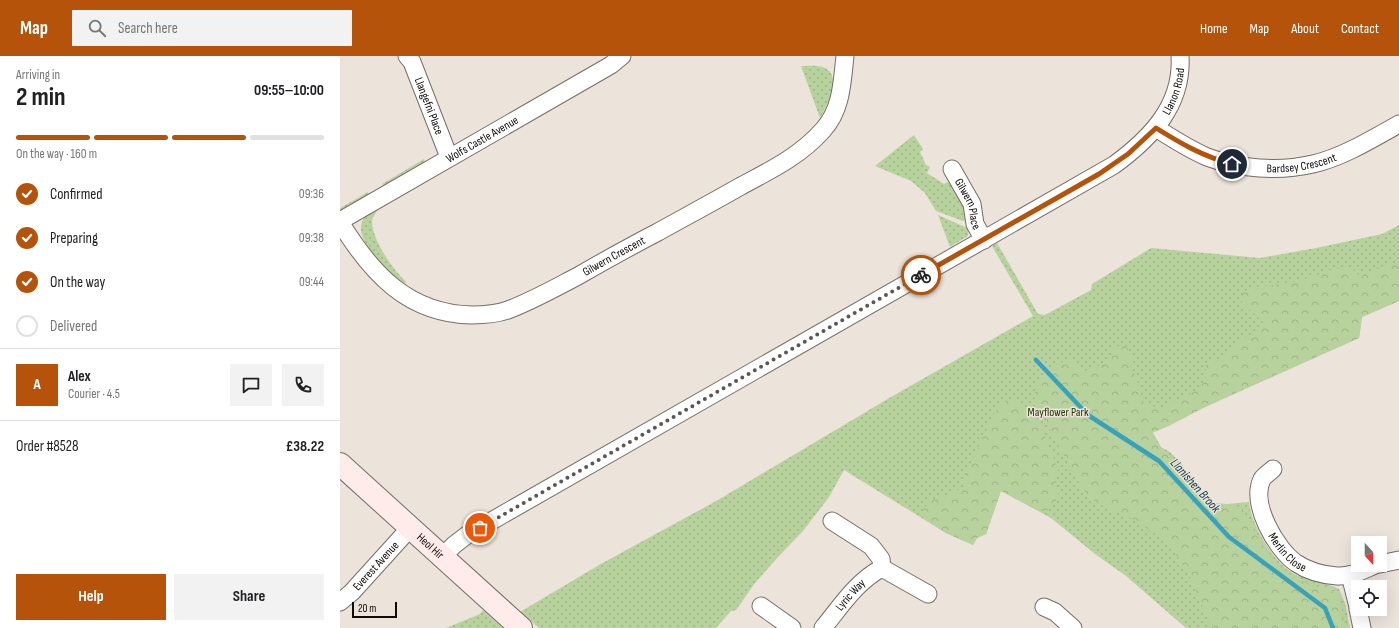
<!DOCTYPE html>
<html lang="en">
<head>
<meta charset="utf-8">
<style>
  :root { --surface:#fff; --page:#f2f2f2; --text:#202124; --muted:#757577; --line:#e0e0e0; --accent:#b45309 }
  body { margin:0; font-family:"Sofia Sans Condensed",sans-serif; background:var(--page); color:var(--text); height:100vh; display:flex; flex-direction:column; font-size:15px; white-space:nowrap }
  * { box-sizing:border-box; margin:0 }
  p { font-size:13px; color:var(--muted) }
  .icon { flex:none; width:22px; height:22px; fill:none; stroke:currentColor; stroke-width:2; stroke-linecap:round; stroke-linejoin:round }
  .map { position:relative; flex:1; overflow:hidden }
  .side { display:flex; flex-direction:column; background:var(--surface); width:340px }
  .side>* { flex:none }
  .needle { width:26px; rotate:159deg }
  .controls { position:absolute; left:1011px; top:480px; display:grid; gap:8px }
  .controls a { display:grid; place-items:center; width:36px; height:36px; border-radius:0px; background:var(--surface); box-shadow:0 4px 16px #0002; font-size:20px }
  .scale { position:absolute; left:12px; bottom:10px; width:45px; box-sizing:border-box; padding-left:4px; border:2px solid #0e0b09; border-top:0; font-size:11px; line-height:14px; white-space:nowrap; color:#0e0b09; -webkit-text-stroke:3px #ece3db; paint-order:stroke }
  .pin { position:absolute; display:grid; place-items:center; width:34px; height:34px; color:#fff; margin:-17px; border:2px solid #fff; border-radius:50%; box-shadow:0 1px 4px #0007 }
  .courier { position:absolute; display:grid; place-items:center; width:40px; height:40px; margin:-20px; border:3px solid #b45309; border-radius:50%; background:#fff; color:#222; box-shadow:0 1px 5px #0007 }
  .summary em { font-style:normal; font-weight:700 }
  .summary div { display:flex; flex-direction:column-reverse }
  .summary { display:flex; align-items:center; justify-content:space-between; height:68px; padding:0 16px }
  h1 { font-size:26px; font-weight:700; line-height:30px }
  .bar { display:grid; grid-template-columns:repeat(4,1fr); gap:6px 4px; align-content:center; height:48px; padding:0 16px }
  .bar i { height:5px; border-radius:3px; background:var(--line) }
  .bar .current { background:var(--accent) }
  .bar p { grid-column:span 4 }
  .line { display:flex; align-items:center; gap:10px; padding:0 16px; border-top:1px solid var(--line) }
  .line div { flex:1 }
  .round { display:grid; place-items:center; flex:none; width:42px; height:42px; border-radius:0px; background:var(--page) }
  ol { padding:0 16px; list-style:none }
  li { display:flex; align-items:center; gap:12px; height:44px }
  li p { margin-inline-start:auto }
  li .icon { padding:4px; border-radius:50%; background:var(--accent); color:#fff; stroke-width:4 }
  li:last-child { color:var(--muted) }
  li i { width:22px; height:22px; border:2px solid var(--line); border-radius:50% }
  .button { display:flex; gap:8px; margin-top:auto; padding:8px 16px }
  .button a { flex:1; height:46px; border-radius:0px; background:var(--accent); color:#fff; font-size:16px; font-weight:700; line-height:46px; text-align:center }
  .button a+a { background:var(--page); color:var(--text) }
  header { display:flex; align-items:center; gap:24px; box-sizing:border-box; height:56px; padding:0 20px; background:var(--accent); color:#fff }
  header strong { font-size:19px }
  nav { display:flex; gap:22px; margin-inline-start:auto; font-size:14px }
  .search { width:280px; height:36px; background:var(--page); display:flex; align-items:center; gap:10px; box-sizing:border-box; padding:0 14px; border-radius:0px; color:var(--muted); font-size:15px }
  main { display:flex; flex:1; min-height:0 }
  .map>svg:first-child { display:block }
</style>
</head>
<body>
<header>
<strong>Map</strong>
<div class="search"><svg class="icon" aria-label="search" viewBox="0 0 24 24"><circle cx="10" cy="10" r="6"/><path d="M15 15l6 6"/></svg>Search here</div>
<nav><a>Home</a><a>Map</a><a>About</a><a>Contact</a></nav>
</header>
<main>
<section class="side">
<div class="summary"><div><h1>2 min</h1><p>Arriving in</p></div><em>09:55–10:00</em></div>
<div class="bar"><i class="current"></i><i class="current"></i><i class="current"></i><i></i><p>On the way · 160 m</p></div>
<ol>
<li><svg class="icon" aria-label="check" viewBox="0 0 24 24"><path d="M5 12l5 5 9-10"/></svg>Confirmed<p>09:36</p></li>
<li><svg class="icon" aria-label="check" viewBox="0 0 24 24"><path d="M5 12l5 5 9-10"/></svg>Preparing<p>09:38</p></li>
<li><svg class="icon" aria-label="check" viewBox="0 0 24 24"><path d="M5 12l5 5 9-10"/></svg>On the way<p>09:44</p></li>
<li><i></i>Delivered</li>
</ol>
<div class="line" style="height:72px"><b class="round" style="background:var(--accent);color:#fff">A</b><div><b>Alex</b><p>Courier · 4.5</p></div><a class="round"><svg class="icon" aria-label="chat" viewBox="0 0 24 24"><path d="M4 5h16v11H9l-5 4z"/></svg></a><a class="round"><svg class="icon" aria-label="phone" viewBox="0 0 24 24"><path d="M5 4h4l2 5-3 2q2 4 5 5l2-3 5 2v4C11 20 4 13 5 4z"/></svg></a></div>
<div class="line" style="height:52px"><div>Order #8528</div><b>£38.22</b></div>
<div class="button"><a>Help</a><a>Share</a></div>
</section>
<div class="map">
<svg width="1059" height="572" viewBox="0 0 1059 572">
  <defs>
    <pattern id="grass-dots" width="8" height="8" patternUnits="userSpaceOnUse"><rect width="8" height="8" fill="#b8d29e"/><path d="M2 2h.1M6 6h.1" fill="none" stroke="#9db387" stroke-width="1.8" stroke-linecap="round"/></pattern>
    <pattern id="forest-crowns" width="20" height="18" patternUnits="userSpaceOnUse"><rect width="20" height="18" fill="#b8d29e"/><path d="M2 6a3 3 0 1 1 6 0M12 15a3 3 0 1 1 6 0" fill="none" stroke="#9db387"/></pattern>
  </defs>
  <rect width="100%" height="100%" fill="#ece3db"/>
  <path fill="url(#grass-dots)" d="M461 10C467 10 476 9 483 11 504 19 487 49 480 62Z
    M574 79 583 93 580 96 586 109 590 111 587 117 604 128 610 125 625 154V164L623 165 596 155 585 137 571 125 535 110Z
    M84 103 85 107 46 131 42 128Z
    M28 136 29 139 0 158V152Z
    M37 155C35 158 32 162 32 166 33 186 53 213 66 226L64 227C50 218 14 185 22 166 24 160 32 157 37 155Z
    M598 159 625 171 628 173V180L610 191Z
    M1059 169V245L1022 261 1019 282 812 375 821 391 830 396 842 408 856 433 868 446 886 448 909 446C911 469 935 510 957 519 971 525 986 526 999 533L1005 547 1010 572H846L786 520 755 498 711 462 661 435 646 478 637 482 633 489 606 477 504 414 489 441 463 475 438 501 415 527 396 554 391 555 376 572H199L180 556 259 509 378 444 551 341 693 260 652 190 657 187 698 258 705 259 751 234 752 228 811 192 920 202 976 192 1042 178Z
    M143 554 163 572H106L140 558Z"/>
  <path fill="url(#forest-crowns)" d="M1059 206V245L1022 261 1019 282C971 303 923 324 875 346 854 356 834 369 812 377L820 392 830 402 831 412 844 427 861 443 878 450 896 449 904 455 920 486 937 507 953 521 975 530 994 533 1000 541 1005 572H872L849 519 835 496 819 480 789 461 768 453 753 444 742 432 698 353 694 340 698 328C707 322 721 297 734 307 737 309 740 313 743 316L758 310 772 302V296L775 291 783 289C793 295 792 301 790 312L797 321 799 337 804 347 809 350 822 351 852 337 861 330 866 321V309L892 295 896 288 925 269 920 263 902 247V237L916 229 928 230 957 225 975 220 985 215 1005 211 1013 213 1020 220 1036 212Z
    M674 343 681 346 703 375 718 413 716 425 719 441 707 455 698 454 661 435 646 478 637 482 633 489 606 477 585 464 583 454 590 445 616 435 624 430 630 409 655 356 667 344Z"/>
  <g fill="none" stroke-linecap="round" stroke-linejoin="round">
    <path stroke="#39a2ba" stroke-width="4.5" d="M696 304 748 359 819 405 889 481 985 552 993 572"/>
    <g stroke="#756d67" stroke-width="19">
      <g id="street">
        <path id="s1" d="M67 0 72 6 109 101"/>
        <path id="s2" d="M816 72C833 83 849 93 867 101 899 113 939 116 973 108 1003 101 1032 83 1059 68"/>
        <path id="s3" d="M612 113 632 148 635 168 644 184"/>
        <path id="s4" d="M0 165 271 9 282 0"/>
        <path id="s5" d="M0 166C31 217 68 258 132 259 143 259 157 258 168 254 192 245 215 232 238 220 264 205 291 190 318 176 345 161 373 146 401 130 431 114 460 100 483 74 502 53 502 26 505 0"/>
        <path id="s6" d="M933 413C930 416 925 419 922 423 910 448 936 493 956 507 968 515 983 519 997 520 1011 521 1023 514 1035 509"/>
        <path id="s7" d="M102 501 114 489 127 479 774 109C811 82 843 49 840 0"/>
        <path d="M1040 508 1059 504"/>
        <path d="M542 512 588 538"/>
        <path d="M1010 519 1018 551"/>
        <path id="s8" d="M0 546 12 536 70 472"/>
        <path d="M421 550 452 572"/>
        <path d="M704 551 715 556 733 572"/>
        <path d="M1018 553 1022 572"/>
        <path id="s9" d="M483 572C501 550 517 525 542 512L541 503 531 490 492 465"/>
      </g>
    </g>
    <g stroke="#756d67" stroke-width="24">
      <g id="secondary">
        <path id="s10" d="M0 408 181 572"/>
      </g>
    </g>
    <use href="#street" stroke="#fff" stroke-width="17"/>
    <use href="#secondary" stroke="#feebea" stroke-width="22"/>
  </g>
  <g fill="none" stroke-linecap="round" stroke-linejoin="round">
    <path stroke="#5c5752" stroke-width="4" stroke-dasharray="0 7.2" d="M140 472 581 219"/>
    <path stroke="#b45309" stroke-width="5" d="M581 219 759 118 788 98 816 72C840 87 864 101 892 108"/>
  </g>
  <g text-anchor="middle" stroke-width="3" stroke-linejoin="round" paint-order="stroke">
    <g font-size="12" fill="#0e0b09" stroke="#ece3db">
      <text dy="4" stroke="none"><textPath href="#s7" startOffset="876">Llanon Road</textPath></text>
      <text dy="4" stroke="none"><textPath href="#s1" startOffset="55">Llangefni Place</textPath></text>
      <text dy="4" stroke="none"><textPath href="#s4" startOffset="164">Wolfs Castle Avenue</textPath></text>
      <text dy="4" stroke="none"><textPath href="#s2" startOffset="155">Bardsey Crescent</textPath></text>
      <text dy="4" stroke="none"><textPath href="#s3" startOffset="39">Gilwern Place</textPath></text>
      <text dy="4" stroke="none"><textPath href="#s5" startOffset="325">Gilwern Crescent</textPath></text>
      <text dy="4" stroke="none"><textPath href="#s10" startOffset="122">Heol Hir</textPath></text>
      <text dy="4" stroke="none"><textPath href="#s6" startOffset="97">Merlin Close</textPath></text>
      <text dy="4" stroke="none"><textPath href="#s8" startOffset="51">Everest Avenue</textPath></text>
      <text dy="4" stroke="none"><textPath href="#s9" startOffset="43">Lyric Way</textPath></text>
    </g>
    <g font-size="12" fill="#233704" stroke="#ece3db">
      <text x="718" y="360">Mayflower Park</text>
    </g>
    <g font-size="13" font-style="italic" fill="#0a3a44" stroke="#ece3db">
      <text transform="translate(856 429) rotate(48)" y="5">Llanishen Brook</text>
    </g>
  </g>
</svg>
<div class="controls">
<a><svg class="needle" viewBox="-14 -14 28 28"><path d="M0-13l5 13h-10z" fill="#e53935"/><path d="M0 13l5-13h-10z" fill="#757577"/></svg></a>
<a><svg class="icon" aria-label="locate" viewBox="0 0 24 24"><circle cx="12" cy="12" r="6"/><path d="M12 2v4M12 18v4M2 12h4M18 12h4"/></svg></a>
</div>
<div class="scale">20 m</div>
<div class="pin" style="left:140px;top:472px;background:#ea580c"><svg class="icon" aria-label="bag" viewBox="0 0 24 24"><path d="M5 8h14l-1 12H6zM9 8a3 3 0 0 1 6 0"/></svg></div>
<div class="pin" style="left:892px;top:108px;background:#1f2937"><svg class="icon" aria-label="home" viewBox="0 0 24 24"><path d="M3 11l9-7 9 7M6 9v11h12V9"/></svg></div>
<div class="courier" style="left:581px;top:219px"><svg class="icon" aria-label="bike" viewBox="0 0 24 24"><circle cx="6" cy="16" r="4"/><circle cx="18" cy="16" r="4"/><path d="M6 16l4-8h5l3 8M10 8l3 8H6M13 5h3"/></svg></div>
</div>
</main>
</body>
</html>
